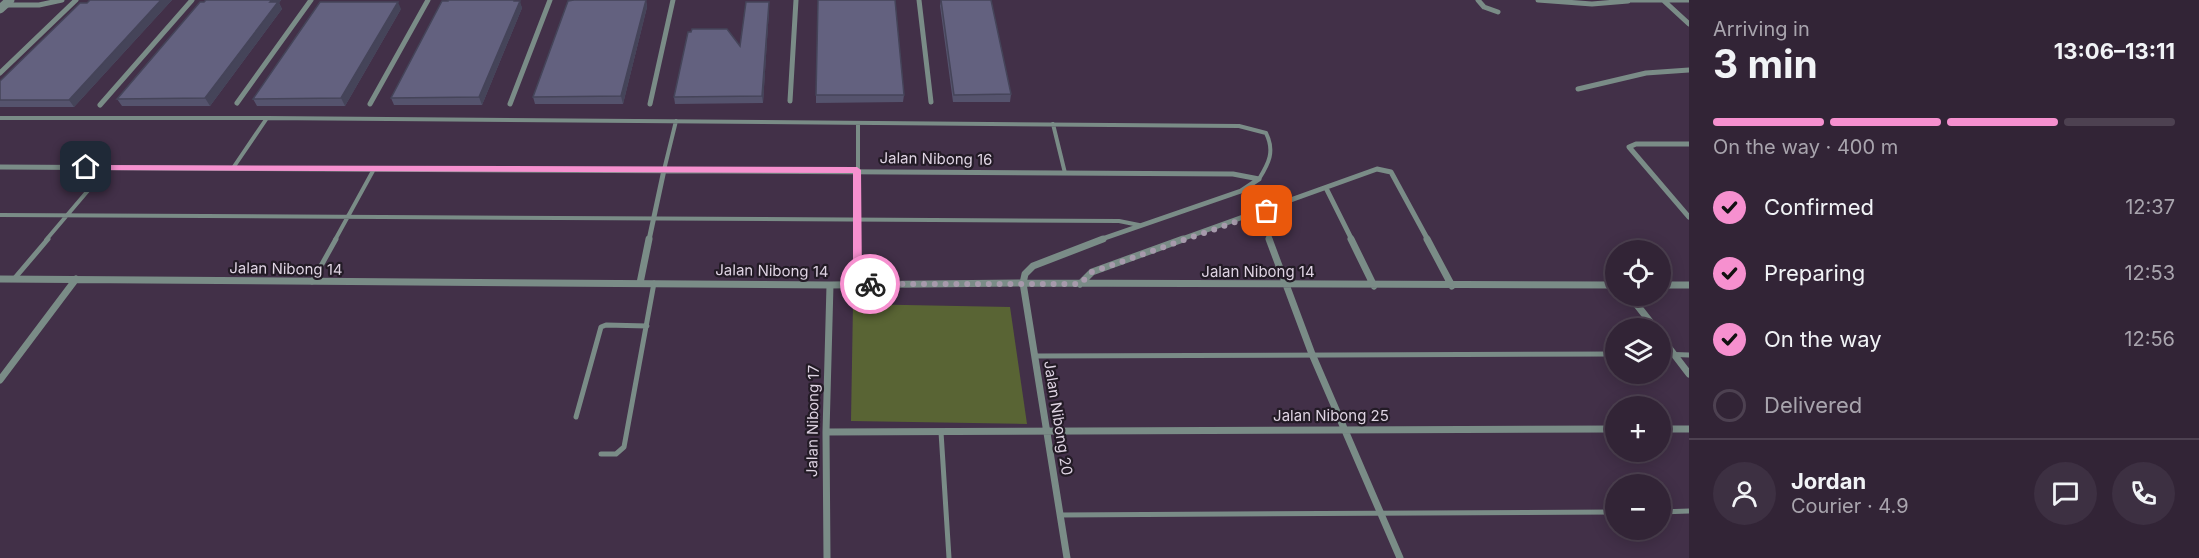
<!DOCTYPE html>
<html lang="en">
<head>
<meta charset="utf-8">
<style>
  :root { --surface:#322436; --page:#3d3042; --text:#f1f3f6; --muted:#a8a4ad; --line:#4d4151; --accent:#f690cf }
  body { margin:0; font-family:Inter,sans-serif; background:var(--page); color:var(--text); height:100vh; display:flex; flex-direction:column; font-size:22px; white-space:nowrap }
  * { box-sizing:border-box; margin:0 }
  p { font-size:20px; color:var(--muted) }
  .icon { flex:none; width:33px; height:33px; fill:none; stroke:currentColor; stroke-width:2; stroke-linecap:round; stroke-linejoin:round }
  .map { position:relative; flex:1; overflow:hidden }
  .drawer { display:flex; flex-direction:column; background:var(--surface); width:510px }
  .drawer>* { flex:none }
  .tools { position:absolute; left:1605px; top:240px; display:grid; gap:12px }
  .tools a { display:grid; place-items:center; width:66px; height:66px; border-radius:50%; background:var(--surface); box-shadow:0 3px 15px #0003,0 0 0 2px var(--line); font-size:30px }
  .pin { position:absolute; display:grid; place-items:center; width:51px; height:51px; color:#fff; margin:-26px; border-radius:12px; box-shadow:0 3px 9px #0006 }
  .courier { position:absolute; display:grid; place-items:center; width:60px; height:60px; margin:-30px; border:4px solid #f690cf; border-radius:50%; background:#fff; color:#222; box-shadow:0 2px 8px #0007 }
  .headline em { font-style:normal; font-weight:700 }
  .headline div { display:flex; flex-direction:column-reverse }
  .headline { display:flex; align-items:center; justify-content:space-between; height:102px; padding:0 24px }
  h1 { font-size:39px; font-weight:700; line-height:45px }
  .bar { display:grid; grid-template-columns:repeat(4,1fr); gap:9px 6px; align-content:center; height:72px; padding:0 24px }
  .bar i { height:8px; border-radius:4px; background:var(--line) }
  .bar .active { background:var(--accent) }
  .bar p { grid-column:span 4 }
  .line { display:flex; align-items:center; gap:15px; padding:0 24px; border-top:2px solid var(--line) }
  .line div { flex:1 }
  .round { display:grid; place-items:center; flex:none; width:63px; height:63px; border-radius:32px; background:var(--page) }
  ol { padding:0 24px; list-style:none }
  li { display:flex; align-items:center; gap:18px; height:66px }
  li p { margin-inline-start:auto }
  li .icon { padding:6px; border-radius:50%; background:var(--accent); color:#111; stroke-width:4 }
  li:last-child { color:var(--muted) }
  li i { width:33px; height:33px; border:3px solid var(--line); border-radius:50% }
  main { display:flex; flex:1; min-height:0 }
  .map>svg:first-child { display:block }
</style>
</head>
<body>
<main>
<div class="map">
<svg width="1689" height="558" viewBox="0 0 1689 558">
  <rect width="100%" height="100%" fill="#423048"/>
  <path fill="#596434" d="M853 304 1010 307 1027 424 851 421Z"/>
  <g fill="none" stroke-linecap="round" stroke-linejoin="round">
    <path stroke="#7a8c87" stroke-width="4" d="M0 118H267
      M858 123V240
      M1053 124 1065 173
      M233 168 267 118 1239 126 1266 133C1275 151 1269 163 1259 179
      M664 170 676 121
      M0 215 1119 221 1139 225
      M46 240 108 167
      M335 240 374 169"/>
    <path stroke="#7a8c87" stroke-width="5" d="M858 239V284
      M14 279 48 239
      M312 282 336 239
      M1660 354 1689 355
      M1035 356 1616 354
      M576 417 601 327 606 325 647 326
      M941 432 949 558
      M601 454H616L624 447 654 283
      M1660 512 1689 511
      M1060 515 1616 512"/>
    <path stroke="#7a8c87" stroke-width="5" d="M919 0 931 102
      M1478 0 1484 7 1498 12
      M1538 0 1592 4 1628 1
      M1627 0H1689
      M1664 1 1689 24
      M4 5H39L62 0
      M0 73 76 0
      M1578 89 1646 73 1689 70
      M790 101 796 0
      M237 103 311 0
      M370 104 428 0
      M510 104 550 0
      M650 104 673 0
      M100 105 192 0
      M1689 144H1636L1629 147 1689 217
      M0 167 1233 174 1259 179 1241 191 1099 240
      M1326 188 1352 240
      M1267 211 1264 219 1270 240
      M649 240 664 170
      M1179 240 1377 169 1391 172 1428 240"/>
    <path stroke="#7a8c87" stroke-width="7" d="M1269 239 1312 354 1400 558
      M1351 239 1374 286
      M1427 239 1452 286
      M0 279 830 285 1023 283 1616 285
      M640 283 649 239
      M1080 284 1092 272 1183 239
      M1660 285H1689
      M1630 296 1655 328
      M1660 336 1689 374
      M0 380 76 279
      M1660 429H1689
      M826 432 1616 429
      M827 558 826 432 830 285
      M1067 558 1023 283 1025 274 1033 266 1103 239"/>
    <path stroke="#7a8c87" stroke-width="9" d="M0 9 10 0"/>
  </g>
  <path fill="#55536d" d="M90 0H172L74 107H0V81Z
    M206 0H281L279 3 282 9 210 106H122L117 99Z
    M646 0 647 7 623 104H535L533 97 574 1Z
    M941 0 1011 94 1010 102H953L940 6Z
    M519 1 522 8 482 105H394L391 98Z
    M769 2V9L763 103 675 104 674 97 691 32 740 46Z
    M401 9 345 106H257L253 99Z
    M816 95H904L903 102 816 103Z"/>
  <path fill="#454459" d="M161 0H172L74 107 69 100Z
    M272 0H281L279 3 282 9 210 106 205 98Z
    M646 0 647 7 623 104 621 96Z
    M520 1 522 8 482 105 479 97Z
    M398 2 401 9 345 106 341 98Z
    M769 2V9L763 103 762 96Z"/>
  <path fill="#63617f" stroke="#454459" stroke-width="1.5" d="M90 0H161L69 100H0V81L80 3H87Z
    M206 0H272L270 2H278L205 98 117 99 200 2H204Z
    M448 0H514V1H520L479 97 391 98 442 1H448Z
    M574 0H646L621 96 533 97 568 1Z
    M818 0H895L904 95H816Z
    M941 0H991L1011 94 954 95Z
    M320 2H398L341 98 253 99Z
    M746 2H769L762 96 674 97 688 32H691L692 29H727L740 46Z"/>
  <path fill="#f690cf" d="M83 165 857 167 861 170 862 281H870L875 284C871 290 857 290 853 284V173L86 170 82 167Z"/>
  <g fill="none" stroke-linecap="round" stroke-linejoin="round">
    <path stroke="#a79aac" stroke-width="6" stroke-dasharray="0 10.8" d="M870 284H1080L1092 272 1267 211"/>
  </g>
  <g text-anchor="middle" stroke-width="4.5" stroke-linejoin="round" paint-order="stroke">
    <g font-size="15" fill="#ded3e2" stroke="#231b26">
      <text transform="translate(936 159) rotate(1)" y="5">Jalan Nibong 16</text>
      <text transform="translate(286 269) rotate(1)" y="5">Jalan Nibong 14</text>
      <text transform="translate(772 271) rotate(1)" y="5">Jalan Nibong 14</text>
      <text x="1258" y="277">Jalan Nibong 14</text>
      <text x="1331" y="421">Jalan Nibong 25</text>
      <text transform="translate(1058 418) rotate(81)" y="5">Jalan Nibong 20</text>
      <text transform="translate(813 421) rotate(-89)" y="5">Jalan Nibong 17</text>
    </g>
  </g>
</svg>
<div class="tools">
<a><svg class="icon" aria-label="locate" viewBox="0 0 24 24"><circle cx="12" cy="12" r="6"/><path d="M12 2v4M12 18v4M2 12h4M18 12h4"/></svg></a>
<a><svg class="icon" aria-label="layers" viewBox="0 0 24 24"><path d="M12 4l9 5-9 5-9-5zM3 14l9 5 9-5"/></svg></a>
<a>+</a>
<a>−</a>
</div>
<div class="pin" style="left:1267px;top:211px;background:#ea580c"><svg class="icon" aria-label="bag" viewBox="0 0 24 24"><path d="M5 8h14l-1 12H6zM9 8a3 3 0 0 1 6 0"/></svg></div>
<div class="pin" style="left:86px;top:167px;background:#1f2937"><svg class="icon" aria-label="home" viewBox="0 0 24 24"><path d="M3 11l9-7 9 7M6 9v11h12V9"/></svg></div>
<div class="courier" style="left:870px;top:284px"><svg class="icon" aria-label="bike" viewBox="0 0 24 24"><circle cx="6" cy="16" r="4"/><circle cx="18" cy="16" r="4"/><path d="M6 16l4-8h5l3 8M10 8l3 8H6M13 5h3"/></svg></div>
</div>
<section class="drawer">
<div class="headline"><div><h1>3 min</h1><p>Arriving in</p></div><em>13:06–13:11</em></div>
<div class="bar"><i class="active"></i><i class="active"></i><i class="active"></i><i></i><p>On the way · 400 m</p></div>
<ol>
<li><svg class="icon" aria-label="check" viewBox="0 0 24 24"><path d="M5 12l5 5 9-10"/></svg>Confirmed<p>12:37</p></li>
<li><svg class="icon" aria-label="check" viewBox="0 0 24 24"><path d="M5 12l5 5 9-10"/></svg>Preparing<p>12:53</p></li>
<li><svg class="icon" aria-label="check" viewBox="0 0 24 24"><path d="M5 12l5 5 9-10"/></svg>On the way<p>12:56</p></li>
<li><i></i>Delivered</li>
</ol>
<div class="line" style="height:108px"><a class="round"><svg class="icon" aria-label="person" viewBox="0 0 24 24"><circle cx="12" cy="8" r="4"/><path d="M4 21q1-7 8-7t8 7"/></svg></a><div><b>Jordan</b><p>Courier · 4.9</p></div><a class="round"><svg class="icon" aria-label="chat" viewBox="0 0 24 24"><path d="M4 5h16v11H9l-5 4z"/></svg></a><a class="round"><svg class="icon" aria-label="phone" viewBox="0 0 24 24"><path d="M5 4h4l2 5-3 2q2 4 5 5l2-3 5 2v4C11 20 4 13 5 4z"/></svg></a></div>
</section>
</main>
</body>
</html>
